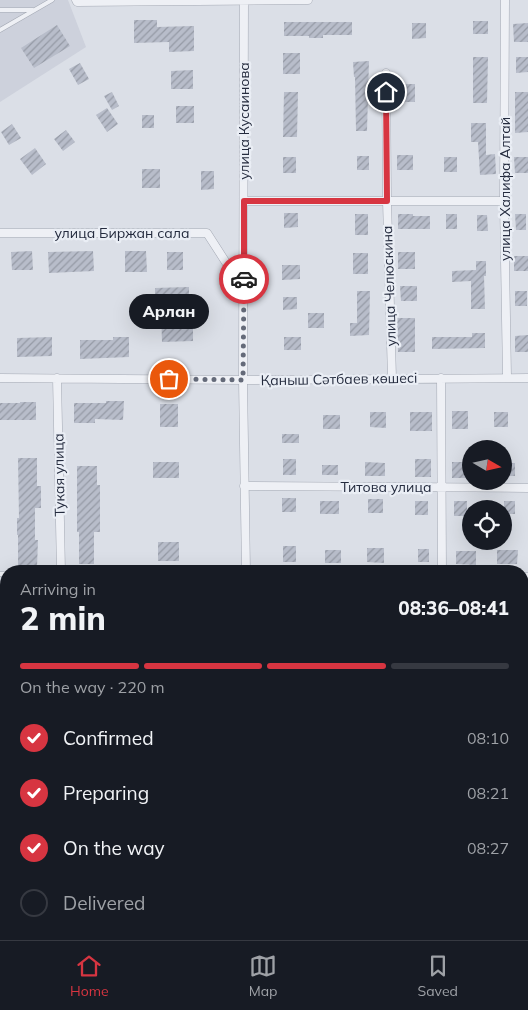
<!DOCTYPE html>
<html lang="en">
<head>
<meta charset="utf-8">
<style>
  :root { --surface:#171b24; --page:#20242c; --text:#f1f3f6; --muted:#9ea1a6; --line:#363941; --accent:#d73541 }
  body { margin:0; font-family:Mulish,sans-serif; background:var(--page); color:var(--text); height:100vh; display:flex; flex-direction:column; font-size:19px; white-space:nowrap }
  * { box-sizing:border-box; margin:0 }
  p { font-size:16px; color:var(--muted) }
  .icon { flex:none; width:28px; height:28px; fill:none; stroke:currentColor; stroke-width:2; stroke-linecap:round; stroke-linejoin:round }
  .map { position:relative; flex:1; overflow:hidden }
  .side { position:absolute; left:0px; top:565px; width:529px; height:375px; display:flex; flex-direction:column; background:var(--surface); border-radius:20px 20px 0 0; box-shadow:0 5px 20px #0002 }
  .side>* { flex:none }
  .needle { width:32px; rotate:99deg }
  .controls { position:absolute; left:462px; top:440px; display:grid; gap:10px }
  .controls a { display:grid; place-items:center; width:50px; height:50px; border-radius:50%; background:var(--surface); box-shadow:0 5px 20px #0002; font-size:25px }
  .pin { position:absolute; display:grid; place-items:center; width:42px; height:42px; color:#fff; margin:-21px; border:2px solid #fff; border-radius:50%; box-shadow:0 1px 5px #0007 }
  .courier { position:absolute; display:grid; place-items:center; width:50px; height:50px; margin:-25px; border:4px solid #d73541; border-radius:50%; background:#fff; color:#222; box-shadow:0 1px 6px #0007 }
  .bubble { position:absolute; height:35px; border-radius:18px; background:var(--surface); box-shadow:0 5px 20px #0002; font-size:16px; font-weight:800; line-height:35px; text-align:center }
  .overview em { font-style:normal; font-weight:800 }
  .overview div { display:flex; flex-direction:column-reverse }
  .overview { display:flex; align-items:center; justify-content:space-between; height:85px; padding:0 20px }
  h1 { font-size:32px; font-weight:800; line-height:38px }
  .bar { display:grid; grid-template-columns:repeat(4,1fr); gap:8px 5px; align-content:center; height:60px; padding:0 20px }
  .bar i { height:6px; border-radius:4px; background:var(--line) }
  .bar .selected { background:var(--accent) }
  .bar p { grid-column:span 4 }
  ol { padding:0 20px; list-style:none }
  li { display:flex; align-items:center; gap:15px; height:55px }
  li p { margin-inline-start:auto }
  li .icon { padding:5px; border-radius:50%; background:var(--accent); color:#fff; stroke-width:4 }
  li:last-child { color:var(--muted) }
  li i { width:28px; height:28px; border:2px solid var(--line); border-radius:50% }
  .dock { display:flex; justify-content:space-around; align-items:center; height:70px; border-top:1px solid var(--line); background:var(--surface); font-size:14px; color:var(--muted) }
  .dock a { display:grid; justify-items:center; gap:2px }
  .dock .selected { color:var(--accent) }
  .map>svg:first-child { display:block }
</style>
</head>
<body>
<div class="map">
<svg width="528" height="940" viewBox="0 0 528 940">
  <defs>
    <pattern id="building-hatch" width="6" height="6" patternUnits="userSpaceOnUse" patternTransform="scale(1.25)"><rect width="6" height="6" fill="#b8bdca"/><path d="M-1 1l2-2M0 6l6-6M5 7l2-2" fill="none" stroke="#959aa5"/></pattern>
  </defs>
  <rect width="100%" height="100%" fill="#dbdfe7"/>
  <path fill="#cdd1dc" d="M0 0H68L86 47 0 102Z"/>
  <path fill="url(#building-hatch)" d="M134 20H157V27L194 26V51L169 52V42L134 43Z
    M473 21H488V34H473Z
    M284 22H352V35H323V38H309V36H284Z
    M412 23H426V38L412 39Z
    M528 23V42H514L513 24Z
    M57 25 70 46 34 68 21 48Z
    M283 53H300V74H283Z
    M473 57H488L487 103H473Z
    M516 57H528V72L516 73Z
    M369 61 367 131H356L355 77H354L353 62Z
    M80 63 89 79 78 85 69 69Z
    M193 70V89H171V71Z
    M398 84H415V102H398Z
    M112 92 119 106 112 110 104 96Z
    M284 92H298L297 137H283Z
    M515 92H528V132L515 133Z
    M176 106H194V123H176Z
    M107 108 118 124 107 132 96 115Z
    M142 115H154V128H142Z
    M471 123H486V155L495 154 496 174 480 175 478 142H471Z
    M12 124 21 138 9 145 1 132Z
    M66 130 75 142 63 151 54 139Z
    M35 148 46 164 32 175 20 159Z
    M397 155H413V170H397Z
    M357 156H369V170H357Z
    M283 157H296V173H283Z
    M444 157H457V172H444Z
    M514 157H528V173H515Z
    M142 169H160V188H142Z
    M201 171H214V189L201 190Z
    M284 213H298V227L284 228Z
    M355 214H368V235H355Z
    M398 214H413V216H430V229H398Z
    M446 214H457V229H446Z
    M515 214H526V230H516Z
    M477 215H487L488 231H477Z
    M32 251 33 270H12L11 252Z
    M93 251 94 271 49 273 48 252Z
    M125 251H146L147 272H125Z
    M167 252H183V270H167Z
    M398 252H415V269H398Z
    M353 253H368V274H353Z
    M514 256H528V271H514Z
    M476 261H486V276H484L485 309H471V281L452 282V271L476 270Z
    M282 265H300V279L282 280Z
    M400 286H417V301H401Z
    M189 287V321H193V341L162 342 161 311H155V288Z
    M357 291H370L369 335 350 336V323H357Z
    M515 291H527V306H515Z
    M283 297H297V309L283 310Z
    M308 313H324V328H308Z
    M397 318H415V352H398Z
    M472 333H485V348L432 349V337H472Z
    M528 335V352H515V336Z
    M52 337V356L17 357V338Z
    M113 337H129V357L80 359V340H113Z
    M284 337H301V350H284Z
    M106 401H124L123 420 95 419V423H74V403H106Z
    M20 402H36V420H0V403H20Z
    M160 404H178V427H160Z
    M452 411H468V429H452Z
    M370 412H386V428L370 427Z
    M410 412H432V431H410Z
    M494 412H508V427H494Z
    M323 415H340V429H323Z
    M282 434H299V443H282Z
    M18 458H37V486H41V508H35V540H38L37 567H18V535H17V518H19Z
    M283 459H296V475H283Z
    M415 459H431V477H415Z
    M153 462H179V478H153Z
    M365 462 385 463V476H365Z
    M452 462H469L468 478H452Z
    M504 463H515V476H504Z
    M322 465H338V475H322Z
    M77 466H97V485H100V532H94V564H79V532H77Z
    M282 498H296V512H282Z
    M368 499H383V513H368Z
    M320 501H339V514H320Z
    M415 501H428V515H415Z
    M454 501H467V516H454Z
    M504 501H515V514H504Z
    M158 542H179V561H158Z
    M283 546H296V562H283Z
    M367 548H384V563L367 562Z
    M418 549H429V562H418Z
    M325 550H341V563H325Z
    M497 550H518L517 564H497Z
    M456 551H476V565L456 564Z"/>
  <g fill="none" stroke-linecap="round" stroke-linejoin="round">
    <g stroke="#a4a9b4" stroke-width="5">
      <path id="lane" d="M0 10H33
        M0 30 52 0
        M0 574H6"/>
    </g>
    <g stroke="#a4a9b4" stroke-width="9">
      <path id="street" d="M76 0 77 2 308 0
        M244 0 243 380 246 571
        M505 0 504 201 507 377
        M386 73 387 201 392 378
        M244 201H504
        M0 233H207L243 289
        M0 378 243 380 528 378
        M57 378 61 571
        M441 378 442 571
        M244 486 528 488
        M522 577H528
        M522 665 528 666
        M522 764H528
        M0 767H6
        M522 859H528
        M443 934V940
        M249 940V934"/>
    </g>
    <use href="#lane" stroke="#eef0f5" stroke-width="4"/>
    <use href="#street" stroke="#eef0f5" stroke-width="8"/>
  </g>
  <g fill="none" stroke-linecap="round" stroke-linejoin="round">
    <path stroke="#646a79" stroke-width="5" stroke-dasharray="0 9" d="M169 379 243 380 244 279"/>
    <path stroke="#d73541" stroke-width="6" d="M244 279V201H387L386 92"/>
  </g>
  <g text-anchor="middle" stroke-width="4.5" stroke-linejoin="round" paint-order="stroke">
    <g font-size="14" fill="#242b3e" stroke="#eaeef5">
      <text transform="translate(244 121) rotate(-90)" y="5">улица Кусаинова</text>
      <text transform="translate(505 189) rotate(-90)" y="5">улица Халифа Алтай</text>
      <text x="122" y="238">улица Биржан сала</text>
      <text transform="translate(389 286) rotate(-92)" y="5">улица Челюскина</text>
      <text transform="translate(339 379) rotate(-1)" y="5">Қаныш Сәтбаев көшесі</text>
      <text transform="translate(59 475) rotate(-91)" y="5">Тукая улица</text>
      <text x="386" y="492">Титова улица</text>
    </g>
  </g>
</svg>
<div class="controls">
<a><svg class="needle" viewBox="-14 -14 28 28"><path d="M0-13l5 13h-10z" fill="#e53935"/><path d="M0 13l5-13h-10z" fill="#9ea1a6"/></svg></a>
<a><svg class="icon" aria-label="locate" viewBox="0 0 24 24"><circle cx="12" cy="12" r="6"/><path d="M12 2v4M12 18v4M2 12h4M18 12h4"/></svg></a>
</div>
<div class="pin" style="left:169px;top:379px;background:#ea580c"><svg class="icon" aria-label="bag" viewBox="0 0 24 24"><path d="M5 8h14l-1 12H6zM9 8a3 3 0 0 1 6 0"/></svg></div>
<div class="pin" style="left:386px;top:92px;background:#1f2937"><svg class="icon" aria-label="home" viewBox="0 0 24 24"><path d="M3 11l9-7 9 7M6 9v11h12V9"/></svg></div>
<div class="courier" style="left:244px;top:279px"><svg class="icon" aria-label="car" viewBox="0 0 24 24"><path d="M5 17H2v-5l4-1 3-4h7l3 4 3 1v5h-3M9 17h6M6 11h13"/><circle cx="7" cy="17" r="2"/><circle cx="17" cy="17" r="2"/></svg></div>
<div class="bubble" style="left:129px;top:294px;width:80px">Арлан</div>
<section class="side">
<div class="overview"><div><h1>2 min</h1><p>Arriving in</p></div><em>08:36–08:41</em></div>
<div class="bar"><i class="selected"></i><i class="selected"></i><i class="selected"></i><i></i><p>On the way · 220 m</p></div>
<ol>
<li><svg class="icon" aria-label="check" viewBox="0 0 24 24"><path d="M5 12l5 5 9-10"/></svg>Confirmed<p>08:10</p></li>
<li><svg class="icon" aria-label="check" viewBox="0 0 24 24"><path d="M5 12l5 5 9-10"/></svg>Preparing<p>08:21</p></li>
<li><svg class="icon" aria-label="check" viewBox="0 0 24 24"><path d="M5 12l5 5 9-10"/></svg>On the way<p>08:27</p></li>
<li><i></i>Delivered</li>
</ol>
</section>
</div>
<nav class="dock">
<a class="selected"><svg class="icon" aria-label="home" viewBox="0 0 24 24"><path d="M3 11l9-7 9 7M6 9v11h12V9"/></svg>Home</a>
<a><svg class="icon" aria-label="map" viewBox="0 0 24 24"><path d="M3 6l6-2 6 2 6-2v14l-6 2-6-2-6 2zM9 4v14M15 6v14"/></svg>Map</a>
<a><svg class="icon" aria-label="saved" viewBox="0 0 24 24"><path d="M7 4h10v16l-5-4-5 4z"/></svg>Saved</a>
</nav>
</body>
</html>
